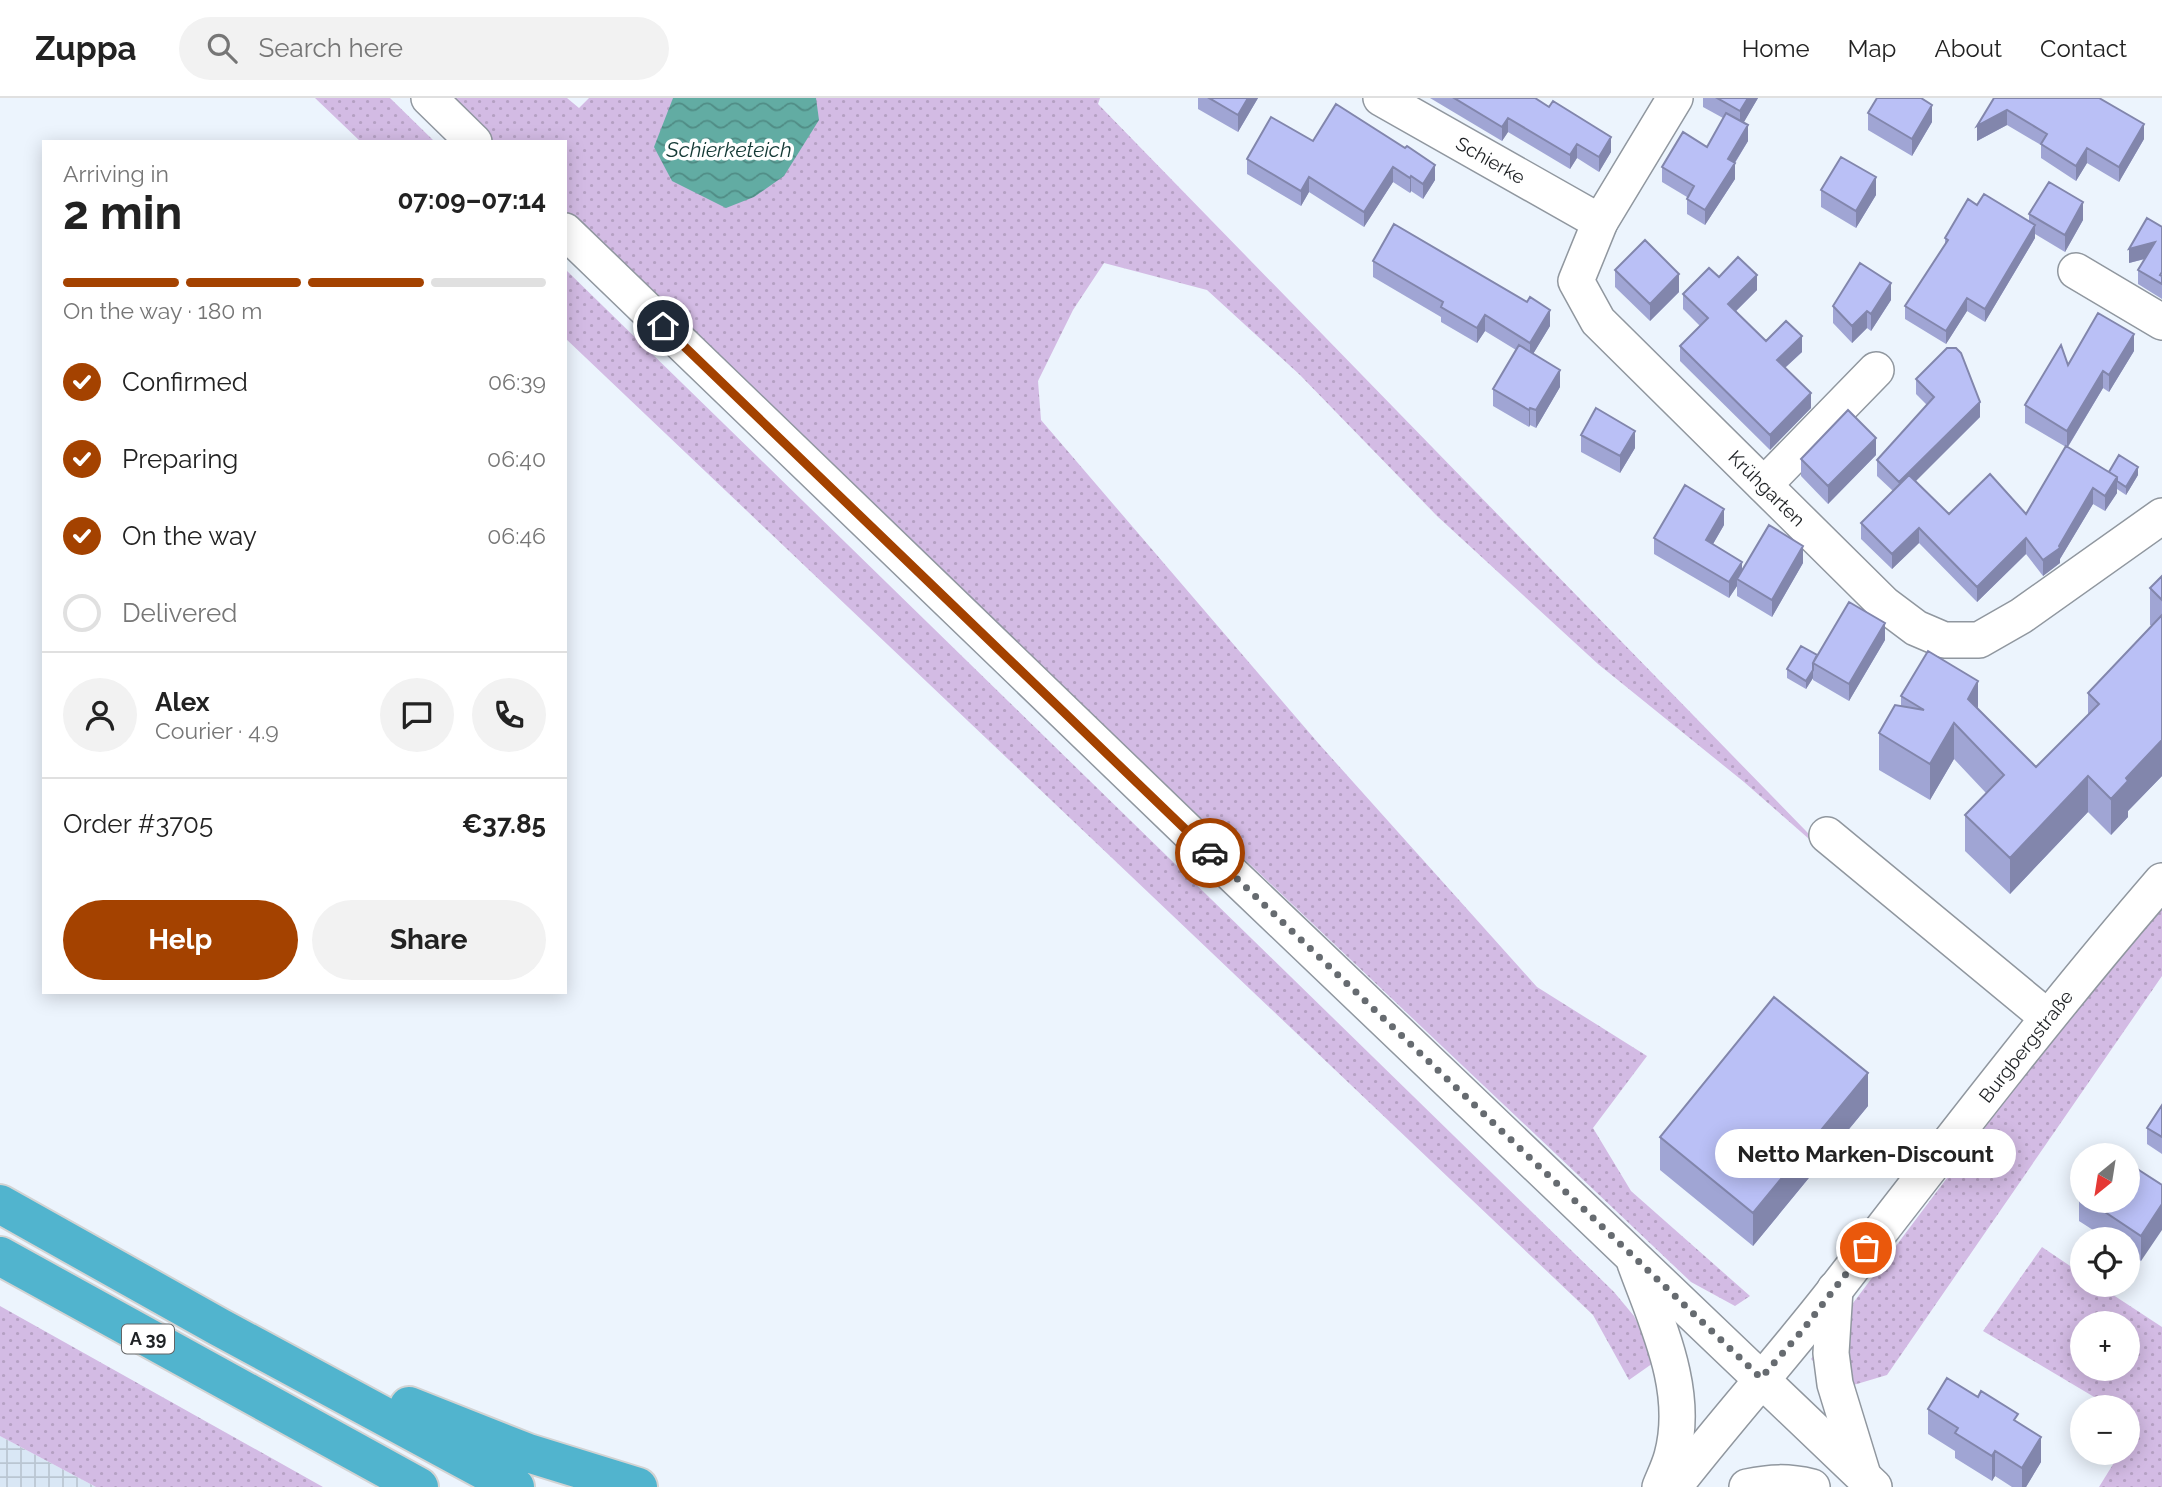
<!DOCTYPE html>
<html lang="en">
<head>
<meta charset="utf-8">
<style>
  :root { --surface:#fff; --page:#f2f2f2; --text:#222; --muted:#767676; --line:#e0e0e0; --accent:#a44200 }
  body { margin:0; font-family:Raleway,sans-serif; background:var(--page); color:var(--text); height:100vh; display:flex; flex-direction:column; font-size:26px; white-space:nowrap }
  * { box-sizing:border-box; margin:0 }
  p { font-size:23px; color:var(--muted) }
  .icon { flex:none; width:38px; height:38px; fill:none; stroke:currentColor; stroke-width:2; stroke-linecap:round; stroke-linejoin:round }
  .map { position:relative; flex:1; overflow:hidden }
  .panel { position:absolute; left:42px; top:42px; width:525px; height:854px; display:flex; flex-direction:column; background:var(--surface); border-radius:0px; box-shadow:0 4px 18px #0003 }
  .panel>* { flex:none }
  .needle { width:46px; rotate:210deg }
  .controls { position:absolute; left:2070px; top:1045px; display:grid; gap:14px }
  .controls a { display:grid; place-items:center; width:70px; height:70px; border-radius:50%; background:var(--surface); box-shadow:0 4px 18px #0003; font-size:35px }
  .pin { position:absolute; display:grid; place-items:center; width:60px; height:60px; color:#fff; margin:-30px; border:4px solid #fff; border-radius:50%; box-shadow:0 2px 7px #0007 }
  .courier { position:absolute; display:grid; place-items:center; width:70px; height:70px; margin:-35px; border:5px solid #a44200; border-radius:50%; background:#fff; color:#222; box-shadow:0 2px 9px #0007 }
  .bubble { position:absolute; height:49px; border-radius:24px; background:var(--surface); box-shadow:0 4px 18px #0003; font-size:23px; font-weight:700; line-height:49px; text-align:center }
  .summary em { font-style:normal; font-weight:700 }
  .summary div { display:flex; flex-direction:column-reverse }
  .summary { display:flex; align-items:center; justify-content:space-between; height:119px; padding:0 21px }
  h1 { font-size:46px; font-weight:700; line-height:52px }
  .bar { display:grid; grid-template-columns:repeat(4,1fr); gap:10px 7px; align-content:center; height:84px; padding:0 21px }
  .bar i { height:9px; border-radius:5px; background:var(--line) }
  .bar .selected { background:var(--accent) }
  .bar p { grid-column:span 4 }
  .line { display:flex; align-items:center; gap:18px; padding:0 21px; border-top:2px solid var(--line) }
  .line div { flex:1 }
  .round { display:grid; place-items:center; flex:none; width:74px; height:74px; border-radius:37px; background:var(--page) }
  ol { padding:0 21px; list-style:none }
  li { display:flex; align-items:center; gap:21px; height:77px }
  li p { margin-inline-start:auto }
  li .icon { padding:7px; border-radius:50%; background:var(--accent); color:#fff; stroke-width:4 }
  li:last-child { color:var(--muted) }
  li i { width:38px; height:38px; border:4px solid var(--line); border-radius:50% }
  .cta { display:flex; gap:14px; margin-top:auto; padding:14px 21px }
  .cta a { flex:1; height:80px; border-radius:42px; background:var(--accent); color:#fff; font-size:28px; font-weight:700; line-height:80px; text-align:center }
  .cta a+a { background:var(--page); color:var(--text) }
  header { display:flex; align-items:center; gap:42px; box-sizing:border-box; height:98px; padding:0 35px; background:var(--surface); border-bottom:2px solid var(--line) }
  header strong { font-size:33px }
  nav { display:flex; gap:38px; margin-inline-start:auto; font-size:24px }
  .search { width:490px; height:63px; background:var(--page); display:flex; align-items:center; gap:18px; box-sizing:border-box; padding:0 24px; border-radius:38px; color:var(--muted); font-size:26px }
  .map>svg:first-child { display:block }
</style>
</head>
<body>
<header>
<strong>Zuppa</strong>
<div class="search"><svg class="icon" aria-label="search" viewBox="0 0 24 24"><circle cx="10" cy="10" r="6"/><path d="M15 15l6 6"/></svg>Search here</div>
<nav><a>Home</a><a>Map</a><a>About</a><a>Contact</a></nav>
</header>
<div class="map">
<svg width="2162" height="1389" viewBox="0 0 2162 1389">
  <defs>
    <pattern id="industrial-grid" width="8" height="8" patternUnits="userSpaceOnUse" patternTransform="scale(1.75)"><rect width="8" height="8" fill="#d9e7f5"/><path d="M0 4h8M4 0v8" fill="none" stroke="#bac6d2"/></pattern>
    <pattern id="grass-dots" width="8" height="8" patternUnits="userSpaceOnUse" patternTransform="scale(1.75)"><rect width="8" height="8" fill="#d3bbe4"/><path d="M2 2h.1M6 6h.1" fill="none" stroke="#b5a0c3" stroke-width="1.8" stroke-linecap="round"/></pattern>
    <pattern id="water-waves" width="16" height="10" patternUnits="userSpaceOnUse" patternTransform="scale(1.75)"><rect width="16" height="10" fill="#62aca3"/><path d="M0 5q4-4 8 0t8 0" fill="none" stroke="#508c85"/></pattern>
  </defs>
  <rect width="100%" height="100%" fill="#ecf4fd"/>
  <path fill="url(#industrial-grid)" d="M0 1338 96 1389H0Z"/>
  <path fill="url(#grass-dots)" fill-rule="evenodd" d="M315 0H390L435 44H361Z
    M449 0H567L579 10 589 0H1100L1098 6 1842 770 1744 684 1598 566 1437 418 1300 277 1207 192 1104 165 1073 212 1038 283 1041 322 1319 646 1537 889 1647 958 1593 1030 1631 1093 1750 1198 1735 1208 1691 1184 765 307 565 113V44H494Z
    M565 171 1614 1194 1634 1218 1656 1263 1629 1282 1593 1217 565 240Z
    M2162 794V878L1887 1277 1840 1291 1811 1261Z
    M2042 1149 2082 1176V1186L2098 1187 2162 1229V1389H2099L2120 1355 2128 1354V1343L2138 1326 2128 1319V1309H2111L1983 1233ZM2128 1225V1270H2082V1225Z
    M0 1208 323 1389H96L0 1338Z"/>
  <path fill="url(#water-waves)" d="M673 0H816L819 22 784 78 754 99 726 110 672 83 654 49Z"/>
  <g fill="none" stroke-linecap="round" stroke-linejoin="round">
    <g stroke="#90979f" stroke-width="38">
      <g id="minor">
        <path d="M429 0 474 44"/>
        <path id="s1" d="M1381 0 1600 124"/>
        <path id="s2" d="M1675 0 1600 124 1576 183 1598 223 1884 506 1916 530 1944 542H1979L2021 518 2162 418"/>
        <path d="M565 133 1233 777 1874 1389"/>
        <path d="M2076 173 2162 224"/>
        <path d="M1764 387 1876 272"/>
        <path d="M1827 737 2047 919"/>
        <path d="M1635 1165C1657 1226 1690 1292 1672 1358 1669 1369 1664 1379 1660 1389"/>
        <path d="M1835 1191 1831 1255 1835 1286 1862 1374"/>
        <path id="s3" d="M1674 1389C1726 1322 1783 1259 1835 1192 1942 1054 2048 915 2162 783"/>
        <path d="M1747 1389C1771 1384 1787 1383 1812 1389"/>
      </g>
    </g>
    <g stroke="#d2d3d3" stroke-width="42">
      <path id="highway" d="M0 1106 219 1229 515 1389
        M0 1158 419 1389
        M409 1308 528 1355 638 1389"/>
    </g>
    <use href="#minor" stroke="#fff" stroke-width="35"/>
    <use href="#highway" stroke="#51b4ce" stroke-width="38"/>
  </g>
  <path fill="#a0a5d4" d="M1198 0H1258L1238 34 1198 11Z
    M1430 0H1535L1611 54 1599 74 1577 60 1570 71 1508 34 1502 43Z
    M1703 0H1758L1743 25 1748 43 1735 65V81L1705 127 1687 116V99L1662 84V69L1707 49 1723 20 1703 9Z
    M1994 0 2144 41 2119 84 2087 65 2076 83 2041 60V47L2007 27 1977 43Z
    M1868 15 1932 24 1912 58 1868 32Z
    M1313 43 1435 82 1423 101 1411 93 1410 95 1393 84 1364 129 1309 94 1301 108 1247 76V61Z
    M1821 92 1876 97 1856 130 1821 109Z
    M1977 107 2029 123V116L2083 122 2065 154 2035 136V140L1985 224 1967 213 1946 246 1905 221V208L1945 148V140Z
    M2162 129V201L2138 186V172L2145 161 2129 165Z
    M1373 163 1550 228 1533 256 1560 289 1536 330 1530 327 1529 329 1493 308V291L1516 252 1485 233 1477 245 1441 224V219L1373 179Z
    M1615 172 1679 194 1650 223 1615 189Z
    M1719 179 1757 192 1736 213 1766 243 1802 254 1785 270 1811 310 1770 352 1680 263V248L1700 228 1683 211V196Z
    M1891 202 1871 233 1867 230 1852 245 1833 225V208Z
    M2134 253 2109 294 2103 290 2068 349 2109 374 2138 377 2126 397 2117 391V395L2105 413 2093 406 2060 461V465L2043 478 2026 456 1977 504 1919 445 1892 471 1861 441V425L1893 393 1877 378V362L1927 307 1916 296V281L1980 319 1915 383 1949 416H2026L2066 349 2025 325V307L2068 267Z
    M1581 337 1635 350 1620 375 1581 354Z
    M1876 357 1828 406 1801 378V361Z
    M1724 427 1713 446 1742 473 1803 465 1772 519 1737 498V488L1729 500 1654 456V440Z
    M2162 478V678L2128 713V719L2111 737 2088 714 2010 796 1965 753V717L1986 695 1954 661 1930 702 1879 672V635L1901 608V598L1978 611 2036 669 2088 618V595L2152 528 2150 527V490Z
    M1885 542 1849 603 1813 582V580L1806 591 1787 580V571L1817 557Z
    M2162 1007V1056L2147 1046V1030Z
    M1868 1008 1753 1148 1660 1072V1039Z
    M2162 1087 2141 1163 2128 1155V1141H2107L2079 1123V1098L2082 1093V1102H2128Z
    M1928 1311 2018 1324 2041 1364 2026 1389H2012L1995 1378 1992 1383 1955 1360V1353L1928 1336Z"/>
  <path fill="#8286ac" d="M1248 0H1258L1238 34V17Z
    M1748 0H1758L1740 31V13Z
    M1932 7V24L1912 58V41Z
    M2007 12V27L1977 43V28Z
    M1508 20V34L1502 43V29Z
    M2144 26V41L2119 84V69Z
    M1748 27V43L1732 69 1735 65V81L1705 127V112L1728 61Z
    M1611 39V54L1599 74V59Z
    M1577 46V60L1570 71V57Z
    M2087 50V65L2076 83V68Z
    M1435 67V82L1423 101V86Z
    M1393 69V84L1364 129V114Z
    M1411 78V93L1410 95V80Z
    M1309 79V94L1301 108V93Z
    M1876 79V97L1856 130V113Z
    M2083 104V122L2065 154V137Z
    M2035 127V140L1985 224V211Z
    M2155 144V158L2129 165V151Z
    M1679 176V194L1650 223V206Z
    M1757 177V192L1728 221V206Z
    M1891 185V202L1871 233V216Z
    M1967 200V213L1946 246V233Z
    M1550 212V228L1530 261V245Z
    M1867 213V230L1852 245V228Z
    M1485 217V233L1477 245V230Z
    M2134 236V253L2109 294V277Z
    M1802 238V254L1777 277V262Z
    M1560 272V289L1536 330V312Z
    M2103 273V290L2067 350V333Z
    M1811 295V310L1770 352V337Z
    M1980 304V319L1899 400V384Z
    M1530 310V327L1529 329V312Z
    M1635 333V350L1620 375V358Z
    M1876 340V357L1828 406V388Z
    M2138 369V377L2126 397V389Z
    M2117 379V395L2105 413V398Z
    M2093 390V406L2060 461V465L2043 478V462L2059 448Z
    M1724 411V427L1706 458V442Z
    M1919 430V445L1892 471V456Z
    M2026 440V456L1977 504V489Z
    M1803 448V465L1772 519V502Z
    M1742 464V480L1737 481V488L1729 500V484Z
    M1885 525V542L1849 603V586Z
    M1813 572V580L1806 591V583Z
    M1978 583V620L1968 601Z
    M1954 625V661L1930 702V666Z
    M2162 642V678L2128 713V719L2111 737V701L2126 680Z
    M2088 678V714L2010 796V760Z
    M1868 975V1008L1753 1148V1115Z
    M2162 1106V1132L2141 1163V1138Z
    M2041 1339V1364L2026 1389H2022V1370Z
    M1995 1353V1378L1992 1383V1358Z"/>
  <path fill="#bac0f6" stroke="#8286ac" stroke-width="2" d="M1209 0H1248L1238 17Z
    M1454 0H1535L1549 9 1553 3 1611 39 1599 59 1577 46 1570 57 1508 20 1502 29Z
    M1717 0H1748L1740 13Z
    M1877 0H1921L1932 7 1912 41 1868 15Z
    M1994 0H2099L2144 26 2119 69 2087 50 2076 68 2041 46 2047 36 2007 12 1977 28Z
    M1336 6 1405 50 1407 48 1435 67 1423 86 1411 78 1410 80 1393 69 1364 114 1309 79 1301 93 1247 61 1271 19 1313 43Z
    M1726 15 1748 27 1728 61 1735 65 1705 112 1687 101 1694 88 1662 69 1683 34 1707 49Z
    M1841 59 1876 79 1856 113 1821 92Z
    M2049 84 2083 104 2065 137 2029 116Z
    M1984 96 2035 127 1985 211 1967 200 1946 233 1905 208 1948 142 1945 140 1968 101 1977 107Z
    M2147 120 2162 129V174L2160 177 2162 178V186L2138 172 2155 144 2129 151Z
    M1394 126 1527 204 1530 199 1550 212 1530 245 1485 217 1477 230 1441 209 1443 204 1373 163Z
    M1645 142 1679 176 1650 206 1615 172Z
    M1738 159 1757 177 1728 206 1766 243 1786 223 1802 238 1777 262 1811 295 1770 337 1680 248 1708 220 1683 196 1709 170 1719 179Z
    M1860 165 1891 185 1871 216 1867 213 1852 228 1833 208Z
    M2098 215 2134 236 2109 277 2103 273 2067 333 2025 307 2061 247 2068 267Z
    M1519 247 1560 272 1536 312 1530 310 1529 312 1493 291Z
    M1947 250H1956L1961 255 1980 304 1899 384 1877 362 1934 299 1916 281Z
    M1596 310 1635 333 1620 358 1581 337Z
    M1848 312 1876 340 1828 388 1801 361Z
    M2066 348 2117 379 2105 398 2093 390 2059 448 2060 450 2043 462 2026 440 1977 489 1919 430 1892 456 1861 425 1909 377 1949 416 1990 376 2026 416Z
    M2119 357 2138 369 2126 389 2117 383V379L2109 374Z
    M1685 387 1724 411 1706 442 1742 464 1729 484 1654 440Z
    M1769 427 1803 448 1772 502 1737 481Z
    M2162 478V502L2150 490Z
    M1849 504 1885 525 1849 586 1813 565Z
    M2162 517V642L2126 680 2128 683 2111 701 2088 678 2010 760 1965 717 2004 677 1954 625 1930 666 1879 635 1895 607 1924 612 1901 598 1928 553 1978 583 1968 601 2036 669 2099 606 2088 595Z
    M1801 548 1817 557 1813 565V572L1806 583 1787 571Z
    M1774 899 1868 975 1753 1115 1660 1039Z
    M2162 1007V1039L2147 1030Z
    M2109 1052 2116 1057H2106Z
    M2128 1065 2162 1087V1106L2141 1138 2087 1102H2128Z
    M1947 1280 1978 1299 1981 1293 2018 1316 2014 1322 2041 1339 2022 1370 1995 1353 1992 1358 1955 1335 1958 1330 1928 1311Z"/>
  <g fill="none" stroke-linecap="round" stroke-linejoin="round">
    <path stroke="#666b70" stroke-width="7" stroke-dasharray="0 12.6" d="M1210 755 1761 1280 1802 1233 1866 1150"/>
    <path stroke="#a44200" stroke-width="9" d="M663 228 1210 755"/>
  </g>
  <g text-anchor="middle" stroke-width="7" stroke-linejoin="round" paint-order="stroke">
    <rect fill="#fff" stroke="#626466" stroke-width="2" x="122" y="1226.5" width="52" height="29" rx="5"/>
    <g font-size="18" font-weight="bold" fill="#1e2124">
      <text x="148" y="1247">A 39</text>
    </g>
    <g font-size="19" fill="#1e2124" stroke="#fff">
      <text dy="7" stroke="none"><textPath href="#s1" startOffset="126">Schierke</textPath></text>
      <text dy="7" stroke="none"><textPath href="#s2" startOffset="492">Krühgarten</textPath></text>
      <text dy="7" stroke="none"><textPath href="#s3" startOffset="564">Burgbergstraße</textPath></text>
    </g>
    <g font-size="21" font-style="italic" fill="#143935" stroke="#fff">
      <text x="729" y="59">Schierketeich</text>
    </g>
  </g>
</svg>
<div class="controls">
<a><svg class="needle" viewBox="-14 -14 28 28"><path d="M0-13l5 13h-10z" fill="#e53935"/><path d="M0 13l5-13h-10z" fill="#767676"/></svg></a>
<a><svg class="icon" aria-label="locate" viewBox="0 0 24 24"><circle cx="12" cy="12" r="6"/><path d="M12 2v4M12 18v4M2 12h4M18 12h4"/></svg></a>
<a>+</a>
<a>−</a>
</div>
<div class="pin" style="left:1866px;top:1150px;background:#ea580c"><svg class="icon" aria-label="bag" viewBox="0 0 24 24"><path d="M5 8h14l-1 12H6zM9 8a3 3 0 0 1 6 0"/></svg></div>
<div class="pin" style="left:663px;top:228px;background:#1f2937"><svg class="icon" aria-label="home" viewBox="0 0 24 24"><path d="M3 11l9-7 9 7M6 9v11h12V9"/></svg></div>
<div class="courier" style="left:1210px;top:755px"><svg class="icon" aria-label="car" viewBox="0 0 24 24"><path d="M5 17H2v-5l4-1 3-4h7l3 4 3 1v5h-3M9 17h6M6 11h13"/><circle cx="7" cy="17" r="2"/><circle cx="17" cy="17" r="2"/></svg></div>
<div class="bubble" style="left:1715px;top:1031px;width:301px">Netto Marken-Discount</div>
<section class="panel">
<div class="summary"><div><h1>2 min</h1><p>Arriving in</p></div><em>07:09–07:14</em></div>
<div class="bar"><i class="selected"></i><i class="selected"></i><i class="selected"></i><i></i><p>On the way · 180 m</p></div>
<ol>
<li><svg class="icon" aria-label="check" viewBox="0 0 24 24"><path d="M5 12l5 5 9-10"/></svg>Confirmed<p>06:39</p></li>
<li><svg class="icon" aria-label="check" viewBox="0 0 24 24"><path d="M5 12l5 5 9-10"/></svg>Preparing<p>06:40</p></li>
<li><svg class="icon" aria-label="check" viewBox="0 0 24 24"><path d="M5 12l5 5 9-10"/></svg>On the way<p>06:46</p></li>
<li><i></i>Delivered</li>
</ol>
<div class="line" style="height:126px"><a class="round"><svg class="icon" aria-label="person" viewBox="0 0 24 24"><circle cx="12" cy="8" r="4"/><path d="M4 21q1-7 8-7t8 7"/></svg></a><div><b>Alex</b><p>Courier · 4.9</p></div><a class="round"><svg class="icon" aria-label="chat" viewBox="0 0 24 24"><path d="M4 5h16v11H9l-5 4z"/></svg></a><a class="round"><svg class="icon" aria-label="phone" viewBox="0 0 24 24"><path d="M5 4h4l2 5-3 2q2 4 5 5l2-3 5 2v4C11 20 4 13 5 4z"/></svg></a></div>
<div class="line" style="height:91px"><div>Order #3705</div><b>€37.85</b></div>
<div class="cta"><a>Help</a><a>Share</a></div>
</section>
</div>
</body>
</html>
